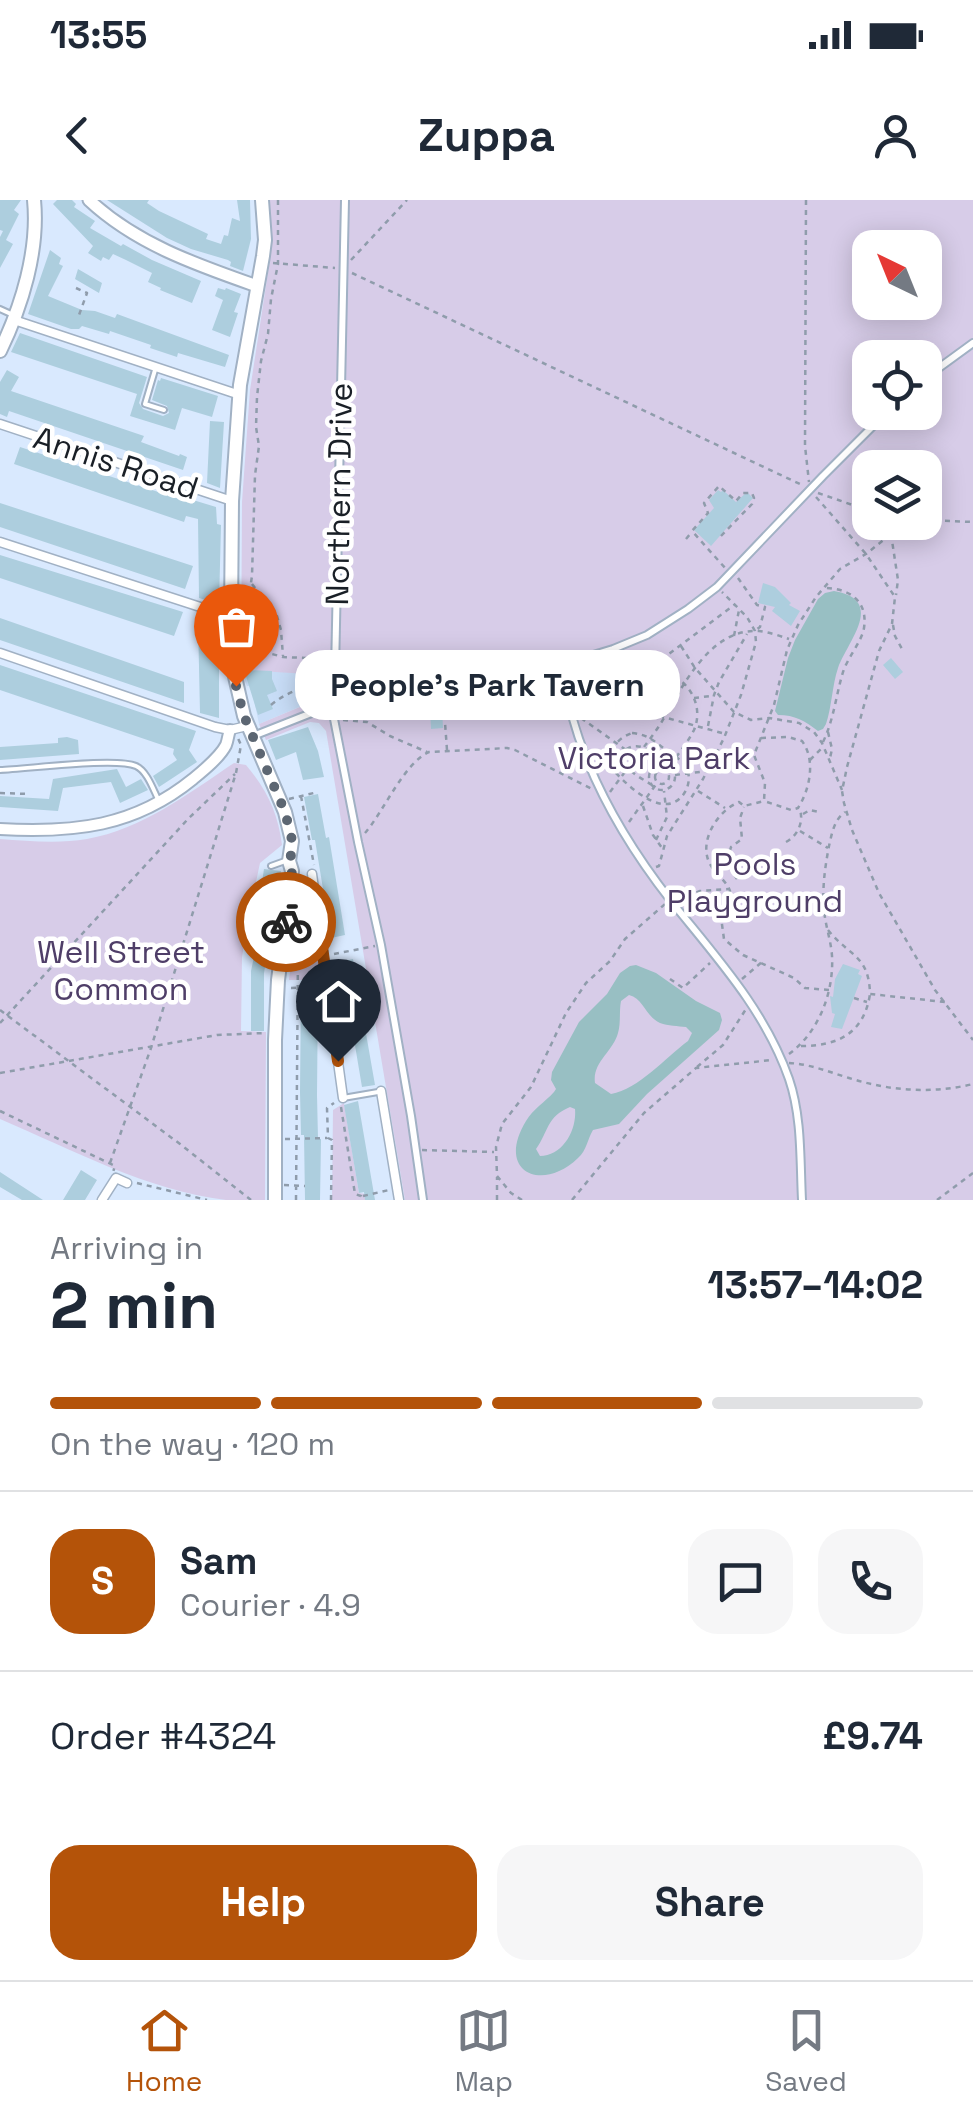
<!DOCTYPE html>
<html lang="en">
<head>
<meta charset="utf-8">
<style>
  :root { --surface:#fff; --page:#f6f6f7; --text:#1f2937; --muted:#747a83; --line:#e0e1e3; --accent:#b45309 }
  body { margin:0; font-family:"Space Grotesk",sans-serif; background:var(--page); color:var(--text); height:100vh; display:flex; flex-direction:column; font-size:38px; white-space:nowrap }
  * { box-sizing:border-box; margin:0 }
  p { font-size:32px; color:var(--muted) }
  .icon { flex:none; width:55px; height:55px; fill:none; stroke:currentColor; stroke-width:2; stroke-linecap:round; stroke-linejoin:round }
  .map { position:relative; height:1000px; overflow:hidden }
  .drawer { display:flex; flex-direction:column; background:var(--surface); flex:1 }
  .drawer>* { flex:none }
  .needle { width:65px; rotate:317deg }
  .controls { position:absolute; left:852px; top:30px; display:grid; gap:20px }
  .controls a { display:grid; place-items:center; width:90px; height:90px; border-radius:20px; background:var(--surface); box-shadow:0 5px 25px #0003; font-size:50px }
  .pin { position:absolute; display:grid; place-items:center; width:85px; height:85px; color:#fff; margin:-102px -42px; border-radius:50% 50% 50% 0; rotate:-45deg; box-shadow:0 0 10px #0007 }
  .pin .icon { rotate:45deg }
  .courier { position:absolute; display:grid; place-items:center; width:100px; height:100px; margin:-50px; border:8px solid #b45309; border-radius:50%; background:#fff; color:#222; box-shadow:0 2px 12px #0007 }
  .bubble { position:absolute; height:70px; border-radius:30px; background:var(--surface); box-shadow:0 5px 25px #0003; font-size:32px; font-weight:700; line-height:70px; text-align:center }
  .overview em { font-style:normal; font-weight:700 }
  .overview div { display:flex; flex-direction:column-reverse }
  .overview { display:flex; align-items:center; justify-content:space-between; height:170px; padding:0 50px }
  h1 { font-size:65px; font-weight:700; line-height:75px }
  .bar { display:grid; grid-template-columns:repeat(4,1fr); gap:15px 10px; align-content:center; height:120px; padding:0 50px }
  .bar i { height:12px; border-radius:8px; background:var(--line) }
  .bar .on { background:var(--accent) }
  .bar p { grid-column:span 4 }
  .line { display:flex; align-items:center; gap:25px; padding:0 50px; border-top:2px solid var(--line) }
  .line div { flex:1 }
  .round { display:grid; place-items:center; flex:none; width:105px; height:105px; border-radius:30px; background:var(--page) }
  .action { display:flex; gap:20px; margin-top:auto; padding:20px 50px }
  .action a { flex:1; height:115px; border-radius:30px; background:var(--accent); color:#fff; font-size:40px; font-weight:700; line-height:115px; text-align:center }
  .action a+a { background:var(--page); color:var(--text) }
  .status { display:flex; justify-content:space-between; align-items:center; height:70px; padding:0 50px; background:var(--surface); direction:ltr }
  .status svg { height:28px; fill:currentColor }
  header { display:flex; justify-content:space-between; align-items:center; height:130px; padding:0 50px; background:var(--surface); font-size:45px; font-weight:700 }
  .tabs { display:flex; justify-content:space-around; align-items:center; height:140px; border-top:2px solid var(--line); background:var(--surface); font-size:28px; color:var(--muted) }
  .tabs a { display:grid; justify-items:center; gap:5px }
  .tabs .on { color:var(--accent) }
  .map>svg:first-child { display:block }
</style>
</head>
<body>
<div class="status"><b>13:55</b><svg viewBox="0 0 49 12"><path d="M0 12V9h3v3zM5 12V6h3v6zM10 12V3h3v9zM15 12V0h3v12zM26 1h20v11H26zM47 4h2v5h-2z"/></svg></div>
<header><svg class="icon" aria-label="back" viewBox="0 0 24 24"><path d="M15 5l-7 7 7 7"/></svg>Zuppa<svg class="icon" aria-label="person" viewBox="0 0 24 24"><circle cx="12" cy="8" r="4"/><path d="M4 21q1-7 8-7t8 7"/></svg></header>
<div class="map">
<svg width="973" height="1000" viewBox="0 0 973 1000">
  <rect width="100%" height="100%" fill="#d9e9fe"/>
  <path fill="#c8ddf7" d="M241 470 325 474V490L316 500 259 524 251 486H247Z"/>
  <path fill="#d7cce8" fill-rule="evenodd" d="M268 0H973V1000H405L326 531 319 523 310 522 266 540 259 524 319 499 325 490V475L241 470 242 302 250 190 271 53ZM870 48H925V102H870ZM870 158H925V212H870ZM870 268H925V322H870Z
    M234 563 246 565C267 590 278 613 282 645L260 663 250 710 242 757 241 831 266 832 265 1000C253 1000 239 1000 226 1000 146 990 73 950 0 919V639C28 641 59 644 87 639 142 629 188 594 234 563Z
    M304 678 313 730 296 726Z
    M293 743 318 749 323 780H289Z
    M344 903 359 993 365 994V1000H332L333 910Z"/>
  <path fill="#98bfc3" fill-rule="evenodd" d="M834 391C887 400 847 442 838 468 832 486 832 506 826 524L823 529 818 531C805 521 795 515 778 515L775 511 788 458 795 440 818 399 825 393Z
    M636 765 656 773 696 801 720 813 722 820 719 830 647 894 619 924 593 930C587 940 587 950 578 958 542 993 495 972 526 921 533 909 545 902 554 892L556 889 551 880 552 872 579 822 607 794 620 773 630 766ZM629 795C644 799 645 816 660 823 668 826 678 826 686 827L692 833 688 841C665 858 639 889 611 894L595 883C592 862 613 852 618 833 621 823 619 811 621 801ZM570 907 575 909C577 931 562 956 540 956L536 949C549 931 546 917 570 907Z"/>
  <path fill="#adcede" d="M0 0H21L14 10 19 14 6 40 13 44 0 68V37L3 31 0 30Z
    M57 0H72L76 4 74 7 95 21 90 28 121 46 123 44 152 60 201 81 192 103 160 90 161 88 148 82 152 73 126 60 113 54 109 60 103 57 101 61 88 53 93 46 53 4Z
    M107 0H149L147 3 159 11 208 34 206 39 221 44 224 35 228 36 232 18 240 21 237 0H250L251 39 243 71 230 66 231 62 228 60 191 49 167 38Z
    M50 50 61 58 59 64 63 66 48 96 82 110 95 111 115 118 117 114 229 155 225 167 178 153 177 157 150 148 151 145 110 131 109 134 82 126 79 129H71L28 114Z
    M78 69 102 83 99 93 75 79Z
    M218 88 225 90 226 88 241 94 234 112 238 113 230 137 212 130 223 100 215 96Z
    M20 133 147 177 139 203 143 209 163 216 169 213 167 206 152 200 158 180 160 181 161 178 218 196 212 217 182 208 175 230 130 216 137 194 11 152Z
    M7 170 19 177 11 191 144 236 141 242 179 256 180 254 187 257 183 270 9 211 7 217 0 214V182Z
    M210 221 224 222 220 288 207 283Z
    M20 247 192 303 193 300 216 307 217 324 221 325 219 404 199 398 198 319 186 316 184 322 14 264Z
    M718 290 721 292 723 290 736 302 747 292 753 298 711 346 694 330 714 308 709 300Z
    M0 303 193 366 185 389 0 327Z
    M0 355 183 412 174 436 0 378Z
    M763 383 775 387 791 403 789 405 800 411 791 426 772 411 775 407 758 403Z
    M0 418 184 482V503L0 440Z
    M198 421 219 425V518L200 513Z
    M891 458 903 472 895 479 883 465Z
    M0 465 196 531 189 550 197 562 159 587 153 576 177 560 173 554 174 549 0 490Z
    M244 470 272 471V479L277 491 267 495 273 509 258 515Z
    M442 508 443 528 431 529 430 509Z
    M308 527 318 551 324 577 303 580 296 552 276 560 268 540Z
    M67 537 78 540 79 554 0 560V547L58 543V538Z
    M117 569 126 587 141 579 148 590 120 603 111 582 63 588 58 611 0 607V596L49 599 53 579Z
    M318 594 326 638 329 637 345 735 331 738 315 640H312L304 597Z
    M264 669 281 671 264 773V831H251V771L264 708H258Z
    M353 759 375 885 362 887 341 762Z
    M843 764 860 770 858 774 862 776 842 829 831 827 835 814 832 813 830 796 833 797 835 779Z
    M301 789H318L317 895 318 939H321L320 1000H305L304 935H301L300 892Z
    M358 901 375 1000H365L364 992 359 993 344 905Z
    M81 970 97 980 85 1000H63Z
    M0 972 43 1000H22L0 987Z"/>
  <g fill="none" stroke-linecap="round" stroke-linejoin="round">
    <g stroke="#a1b1c4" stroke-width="8">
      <path id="service" d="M0 109 11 114
        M155 170 145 204 164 210
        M0 570C28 569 116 557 136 566 147 571 153 589 158 599
        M271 666 285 661
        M343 898 378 892"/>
    </g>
    <g stroke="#a1b1c4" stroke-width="10">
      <path id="pedestrian" d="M345 0 334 519 358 642 381 745 411 916 423 1000
        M925 178 973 143
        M561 462C572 550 617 632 671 701 716 757 765 810 789 879 802 917 800 960 802 1000
        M253 536 314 512 336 498 390 483 428 476 580 459 613 449 647 435 688 409 717 387 823 276 887 212"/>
    </g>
    <g stroke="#a1b1c4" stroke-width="11">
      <path id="minor" d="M14 120 240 195
        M0 224 232 301
        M0 342 231 417
        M0 453 215 527 230 530 247 526
        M312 674 343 898
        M284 738 322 747
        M381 891 399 1000
        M102 1000 116 978 127 983"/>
    </g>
    <g stroke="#a1b1c4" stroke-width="14">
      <path id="tertiary" d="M0 629C74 633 134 627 193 579 204 570 220 557 226 545 228 540 228 535 230 530"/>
    </g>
    <g stroke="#a1b1c4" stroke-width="15">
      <path id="secondary" d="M89 0C136 44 197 65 257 86"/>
    </g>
    <g stroke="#a1b1c4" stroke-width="16">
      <path id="primary" d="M262 0 265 40 263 56 240 185 232 301 231 417 233 468 244 516 285 612 292 641 289 661 292 671 278 780 275 840V1000
        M0 151C22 106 39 50 34 0"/>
    </g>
    <path stroke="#8f9cab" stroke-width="2.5" stroke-dasharray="5 5" stroke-linecap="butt" d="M278 0V64L271 99 268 134 261 161 257 197 256 227 259 246 255 275 252 376 247 409 242 420 255 439 272 454 283 457 306 458 327 466
      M806 0 805 246 809 282
      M351 60 407 0
      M273 63 335 68
      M352 73 802 285
      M76 88 87 93 79 115
      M818 293 870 311
      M816 297 866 354 895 397 892 424 879 451 847 567 842 591 844 603 852 630 879 693 935 790 973 840
      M925 320 973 322
      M891 334 898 380 896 395
      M721 336 752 304 754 298 752 293H743L736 301 719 286 704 303 708 313 692 331 726 369
      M686 339 691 333
      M738 378 757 405 765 407 760 427 756 430
      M252 384 277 416 281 430 283 456
      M893 425 895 436 902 449
      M734 436 739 410
      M681 446 695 468 734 512 751 520 769 518 799 523 814 532 822 543 842 590
      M655 472C683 471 706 502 694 530 687 544 675 558 666 571
      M443 495 447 550
      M694 498 711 496
      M271 505C288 491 307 485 329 484
      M581 518 633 555
      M343 520 367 522 390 536 427 552
      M708 526 714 495 719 482 747 434
      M828 532 832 549 830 558
      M632 533C647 534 656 542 667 551 673 555 682 560 686 567 694 581 684 603 667 604 649 606 624 582 613 570 606 553 615 539 632 533Z
      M722 533 656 515 646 511 638 502 652 472 661 460 734 405
      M761 538 788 537 802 541C816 560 810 589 798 608L791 610 764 601
      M823 542C834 519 836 495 843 472 848 457 862 441 864 428 868 401 850 389 826 388
      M636 554 640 558 636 562 632 558Z
      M638 555C646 544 654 534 661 523 682 488 709 428 759 431 769 432 780 436 789 439
      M810 560 822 548
      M649 577a13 13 0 1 1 26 0a13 13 0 1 1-26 0Z
      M655 577a7 7 0 1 1 14 0a7 7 0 1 1-14 0Z
      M675 575 707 571
      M652 585C638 576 619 568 625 550 641 539 653 554 666 564
      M698 591 725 608
      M610 592 633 561
      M0 593 29 594
      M301 596 314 665
      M289 599 318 592
      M643 606 653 635 662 648
      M803 614 810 610 819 612
      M629 622 657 583
      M800 631 828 648
      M365 633C384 611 404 563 429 552L507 548 515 550 592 589
      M656 640 667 617 664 591
      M786 642C797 636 804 623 800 610
      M656 667 659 666 667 636 703 579 724 538 741 495 756 442 755 431 747 417 722 392
      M737 679C729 668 727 660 731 647L742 639 740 618 744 607
      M678 700 700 691 728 689
      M828 730C850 757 869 755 870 794L945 802
      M334 754 375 746
      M670 779 683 788 710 763
      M742 779 762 762
      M291 788 318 787
      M829 790 805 788 794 778 743 755 724 739 720 710 726 705 730 691C726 680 716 675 710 664 698 642 717 611 739 602L744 606 764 601 765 583 754 555 774 505 787 450 798 425 816 397 840 369 866 354 891 334 913 322
      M854 798 867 802
      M0 810 180 944 251 1000
      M0 823 188 619 235 574
      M801 846C837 846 864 834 870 794
      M789 854C819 832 834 792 832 756 831 740 825 725 824 709 822 688 825 667 829 646 832 633 834 620 845 612
      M789 863C810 864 829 872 849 878 890 891 932 894 973 884
      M697 867 723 845 746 809
      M0 873 217 835 265 833
      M341 907 355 994 361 996 362 1000
      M0 911 113 965 112 969 115 970
      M285 939 327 938
      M422 950 494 952
      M110 963 151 848 236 573 241 545 237 536
      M137 983 207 1000
      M284 985 305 986
      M363 996 389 990
      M296 1000 298 752
      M331 1000 332 940 328 938 327 908 334 903
      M497 1000V977
      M522 1000 511 993 497 976 496 947 502 924 531 887 566 813 586 783 610 761 625 739 665 704
      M572 1000 644 913 696 868 772 860
      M937 1000 973 973"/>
    <use href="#service" stroke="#fff" stroke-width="4"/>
    <use href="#pedestrian" stroke="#fff" stroke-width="6"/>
    <use href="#minor" stroke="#fff" stroke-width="8"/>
    <use href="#tertiary" stroke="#fff" stroke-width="10"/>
    <use href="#secondary" stroke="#fff" stroke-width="11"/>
    <use href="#primary" stroke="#fff" stroke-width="12"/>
  </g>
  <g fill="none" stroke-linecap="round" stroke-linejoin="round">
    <path stroke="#5c6672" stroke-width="10" stroke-dasharray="0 18" d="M236 486 244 516 285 612 292 640 290 667 292 671 286 722"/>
    <path stroke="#b45309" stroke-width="12" d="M286 722 284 738 322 747 338 861"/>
  </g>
  <g text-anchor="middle" stroke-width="9" stroke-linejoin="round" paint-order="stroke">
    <g font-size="32" fill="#191f26" stroke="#fff">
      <text transform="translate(116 263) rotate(18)" y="11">Annis Road</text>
      <text transform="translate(339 294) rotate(-89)" y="11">Northern Drive</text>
    </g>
    <g font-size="32" fill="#4f3e68" stroke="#fff">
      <text x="654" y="569">Victoria Park</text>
      <text x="755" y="675">Pools<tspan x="755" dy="37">Playground</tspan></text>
      <text x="121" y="763">Well Street<tspan x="121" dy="37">Common</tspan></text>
    </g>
  </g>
</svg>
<div class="controls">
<a><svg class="needle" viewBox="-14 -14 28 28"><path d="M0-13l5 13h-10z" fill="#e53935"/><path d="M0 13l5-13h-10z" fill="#747a83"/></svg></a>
<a><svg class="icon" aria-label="locate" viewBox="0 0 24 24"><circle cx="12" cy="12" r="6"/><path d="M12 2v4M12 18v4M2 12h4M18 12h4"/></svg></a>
<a><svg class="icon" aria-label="layers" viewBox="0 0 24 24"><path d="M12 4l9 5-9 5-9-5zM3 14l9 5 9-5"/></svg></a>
</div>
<div class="pin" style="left:236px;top:486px;background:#ea580c"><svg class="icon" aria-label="bag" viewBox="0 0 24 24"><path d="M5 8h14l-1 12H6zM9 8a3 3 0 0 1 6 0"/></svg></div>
<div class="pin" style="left:338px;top:861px;background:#1f2937"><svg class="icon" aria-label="home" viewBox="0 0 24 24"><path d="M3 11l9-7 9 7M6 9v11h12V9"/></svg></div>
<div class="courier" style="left:286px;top:722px"><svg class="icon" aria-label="bike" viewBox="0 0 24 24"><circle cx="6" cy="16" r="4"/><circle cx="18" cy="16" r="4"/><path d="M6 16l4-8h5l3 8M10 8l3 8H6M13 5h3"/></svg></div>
<div class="bubble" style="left:295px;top:450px;width:385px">People's Park Tavern</div>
</div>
<section class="drawer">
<div class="overview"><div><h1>2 min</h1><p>Arriving in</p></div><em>13:57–14:02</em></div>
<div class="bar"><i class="on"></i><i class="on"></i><i class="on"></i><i></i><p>On the way · 120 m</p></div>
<div class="line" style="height:180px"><b class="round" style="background:var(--accent);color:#fff">S</b><div><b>Sam</b><p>Courier · 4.9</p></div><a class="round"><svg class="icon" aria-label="chat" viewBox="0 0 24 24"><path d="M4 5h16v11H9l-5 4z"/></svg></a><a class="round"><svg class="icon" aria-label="phone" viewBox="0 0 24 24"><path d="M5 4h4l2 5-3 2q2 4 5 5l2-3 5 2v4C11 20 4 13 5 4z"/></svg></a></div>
<div class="line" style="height:130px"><div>Order #4324</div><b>£9.74</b></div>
<div class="action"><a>Help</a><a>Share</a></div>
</section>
<nav class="tabs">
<a class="on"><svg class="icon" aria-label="home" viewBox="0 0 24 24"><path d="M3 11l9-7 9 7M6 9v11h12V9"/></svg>Home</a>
<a><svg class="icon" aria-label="map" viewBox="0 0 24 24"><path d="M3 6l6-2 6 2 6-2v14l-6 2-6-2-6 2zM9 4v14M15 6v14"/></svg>Map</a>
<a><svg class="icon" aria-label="saved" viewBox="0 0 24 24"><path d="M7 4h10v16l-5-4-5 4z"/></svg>Saved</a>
</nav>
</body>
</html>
